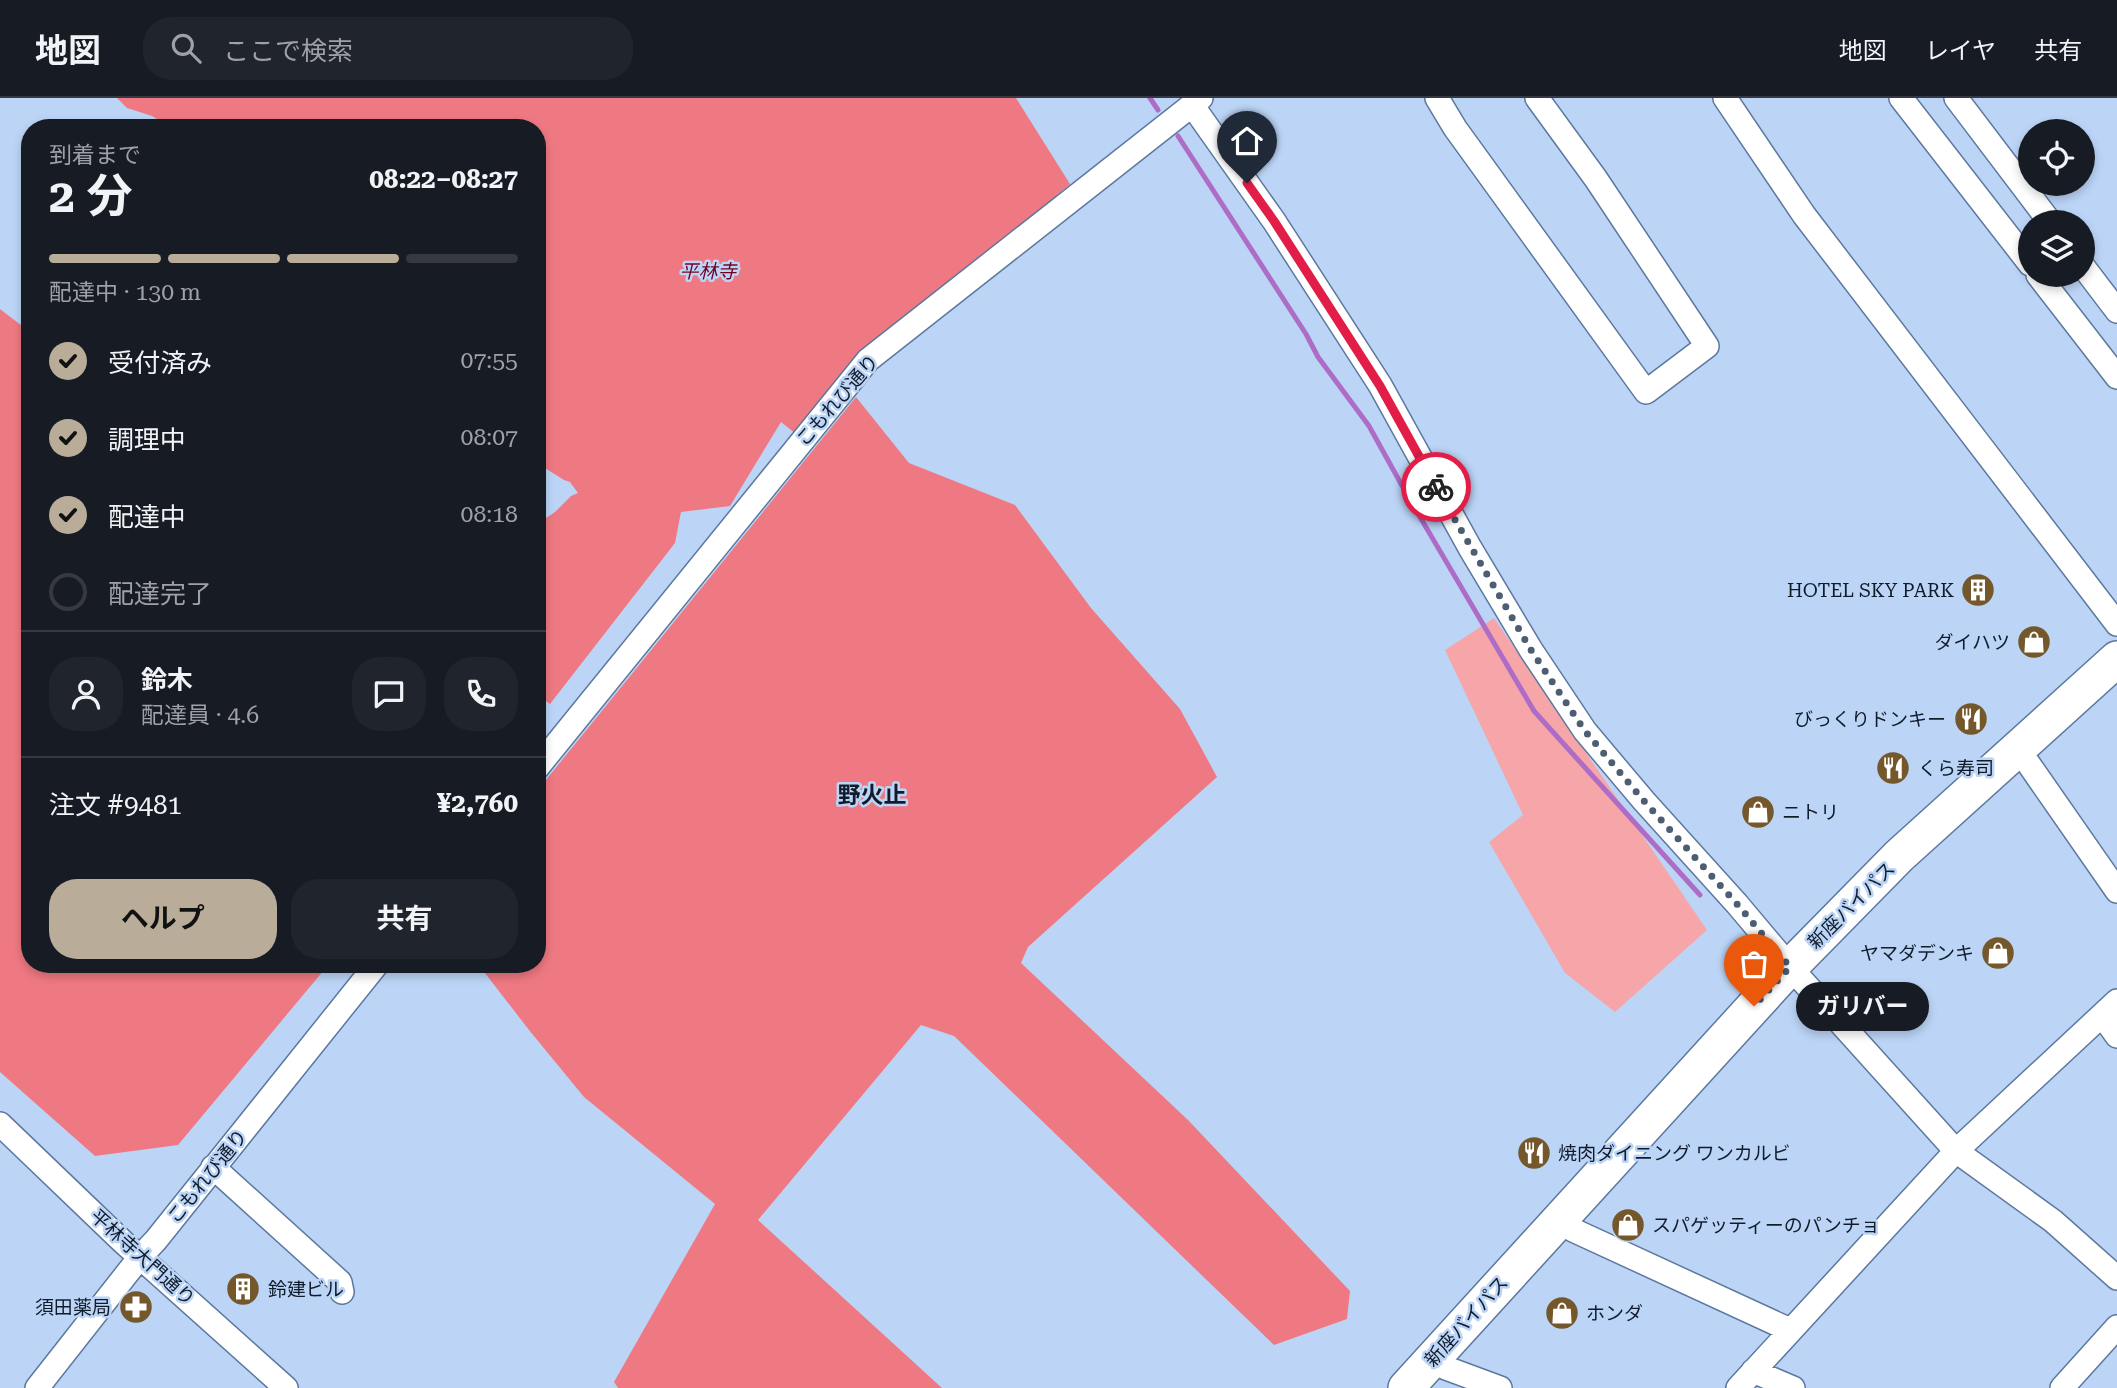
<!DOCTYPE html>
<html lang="ja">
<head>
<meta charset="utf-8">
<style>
  :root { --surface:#171b24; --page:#20242c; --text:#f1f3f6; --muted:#9ea1a6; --line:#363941; --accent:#b9ad9a }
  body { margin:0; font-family:"Roboto Serif","Noto Sans JP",serif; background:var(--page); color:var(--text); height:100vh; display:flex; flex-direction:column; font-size:26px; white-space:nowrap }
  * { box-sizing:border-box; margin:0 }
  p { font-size:23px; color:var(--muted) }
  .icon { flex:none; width:38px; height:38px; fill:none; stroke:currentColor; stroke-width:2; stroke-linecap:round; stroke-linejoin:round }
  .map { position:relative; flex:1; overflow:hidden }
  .details { position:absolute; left:21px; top:21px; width:525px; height:854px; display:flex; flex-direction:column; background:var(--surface); border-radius:28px; box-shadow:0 4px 10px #0003 }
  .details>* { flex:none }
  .fabs { position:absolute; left:2018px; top:21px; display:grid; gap:14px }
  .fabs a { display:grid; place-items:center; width:77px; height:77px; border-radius:50%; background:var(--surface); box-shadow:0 4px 10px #0003; font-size:35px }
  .pin { position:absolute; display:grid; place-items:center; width:60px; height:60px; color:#fff; margin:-72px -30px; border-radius:50% 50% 50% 0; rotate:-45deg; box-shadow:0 0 7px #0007 }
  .pin .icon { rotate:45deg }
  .courier { position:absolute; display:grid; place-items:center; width:70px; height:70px; margin:-35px; border:5px solid #e11d48; border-radius:50%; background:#fff; color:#222; box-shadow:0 2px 9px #0007 }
  .bubble { position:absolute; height:49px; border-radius:24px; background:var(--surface); box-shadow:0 4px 10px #0003; font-size:23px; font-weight:700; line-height:49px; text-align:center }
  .headline em { font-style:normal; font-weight:700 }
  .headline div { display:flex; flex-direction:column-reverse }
  .headline { display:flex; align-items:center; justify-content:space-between; height:119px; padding:0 28px }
  h1 { font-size:46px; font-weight:700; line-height:52px }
  .bar { display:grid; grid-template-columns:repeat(4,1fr); gap:10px 7px; align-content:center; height:84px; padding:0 28px }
  .bar i { height:9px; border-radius:5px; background:var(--line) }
  .bar .on { background:var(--accent) }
  .bar p { grid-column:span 4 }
  .line { display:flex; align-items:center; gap:18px; padding:0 28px; border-top:2px solid var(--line) }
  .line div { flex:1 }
  .round { display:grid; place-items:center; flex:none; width:74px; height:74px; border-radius:28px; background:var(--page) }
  ol { padding:0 28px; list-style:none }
  li { display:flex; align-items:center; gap:21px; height:77px }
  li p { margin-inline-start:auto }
  li .icon { padding:7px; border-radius:50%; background:var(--accent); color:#111; stroke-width:4 }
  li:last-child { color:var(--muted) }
  li i { width:38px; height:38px; border:4px solid var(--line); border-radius:50% }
  .action { display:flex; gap:14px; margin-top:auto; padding:14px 28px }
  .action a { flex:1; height:80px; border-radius:28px; background:var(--accent); color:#111; font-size:28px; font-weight:700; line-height:80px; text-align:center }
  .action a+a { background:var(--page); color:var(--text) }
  header { display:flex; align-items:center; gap:42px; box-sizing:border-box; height:98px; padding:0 35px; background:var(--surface); border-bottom:2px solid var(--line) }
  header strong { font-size:33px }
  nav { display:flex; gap:38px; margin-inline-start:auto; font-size:24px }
  .search { width:490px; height:63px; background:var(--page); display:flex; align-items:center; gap:18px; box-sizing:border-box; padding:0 24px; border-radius:28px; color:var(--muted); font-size:26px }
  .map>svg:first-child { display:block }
</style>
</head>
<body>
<header>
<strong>地図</strong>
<div class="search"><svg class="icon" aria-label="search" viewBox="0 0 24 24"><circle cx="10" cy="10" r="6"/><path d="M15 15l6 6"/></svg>ここで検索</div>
<nav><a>地図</a><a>レイヤ</a><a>共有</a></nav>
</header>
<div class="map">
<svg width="2117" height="1290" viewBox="0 0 2117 1290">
  <rect width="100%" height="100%" fill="#bcd5f7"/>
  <path fill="#f6a5a9" d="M1494 520 1707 832 1615 914 1565 875 1489 744 1523 717 1445 552Z"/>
  <path fill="#ef7983" d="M117 0H1016L1070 86 848 272 796 336 781 324 730 408 681 414 675 445 550 606 537 596V426L555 414 571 398 578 395 570 384 564 382 537 365V30H172L152 18 127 10Z
    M0 211 30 234V866H329L178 1047 95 1058 0 974Z
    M856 299 909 365 1015 407 1091 510 1180 611 1217 679 1028 849 1021 865 1188 1022 1350 1193 1347 1221 1274 1247 954 938 921 927 758 1122 942 1290H618L614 1284 715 1106 584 999 529 932 478 866H537V693Z"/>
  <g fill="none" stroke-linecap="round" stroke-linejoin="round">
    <path stroke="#ad6dc6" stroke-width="5" d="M1150 0 1158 12
      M1178 38 1306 236 1318 259 1369 328 1410 402 1534 613 1700 797"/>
    <g stroke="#5c789e" stroke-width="26">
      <path id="minor" d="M1437 0 1455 30 1646 294 1707 248 1596 81 1537 0
        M1725 0 1804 117 2117 526
        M1901 0 2030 166
        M1956 0 2050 124
        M1192 7 1274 123 1380 287 1470 450 1531 552 1585 633 1644 703 1737 806 1790 869 1956 1053 2053 1123 2117 1180
        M2082 167 2117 213
        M2038 177 2117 279
        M2028 665 2117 793
        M537 670 868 262 1201 0
        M2102 917 2117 938
        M0 1026 123 1144 286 1290
        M213 1069 340 1184 342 1194
        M1573 1132 1790 1232
        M1446 1270 1500 1290
        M1753 1273 1793 1290
        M37 1290 140 1159 156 1142 377 866
        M1738 1290 1956 1053 2117 903
        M2062 1290 2117 1229"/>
    </g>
    <g stroke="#5c789e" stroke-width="38">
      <path id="highway" d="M1406 1290 1790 869 1899 758 2117 561"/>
    </g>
    <use href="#minor" stroke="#fff" stroke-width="23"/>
    <use href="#highway" stroke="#fff" stroke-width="35"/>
  </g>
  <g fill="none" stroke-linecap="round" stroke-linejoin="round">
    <path stroke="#4d5d72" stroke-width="7" stroke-dasharray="0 12.6" d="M1436 389 1531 552 1585 633 1644 703 1737 806 1790 869 1754 908"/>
    <path stroke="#e11d48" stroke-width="9" d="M1247 85 1274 123 1380 288 1436 389"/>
  </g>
  <defs>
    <g id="building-disc" transform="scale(1.75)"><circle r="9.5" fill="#74572a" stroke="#bcd5f7"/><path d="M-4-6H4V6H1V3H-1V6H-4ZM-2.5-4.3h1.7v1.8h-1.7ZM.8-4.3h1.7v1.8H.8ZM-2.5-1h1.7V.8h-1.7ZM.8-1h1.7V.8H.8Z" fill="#fff"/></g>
    <g id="shop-disc" transform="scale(1.75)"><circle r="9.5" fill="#74572a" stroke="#bcd5f7"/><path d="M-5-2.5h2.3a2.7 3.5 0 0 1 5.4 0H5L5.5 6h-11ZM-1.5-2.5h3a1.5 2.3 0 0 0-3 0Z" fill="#fff"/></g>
    <g id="restaurant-disc" transform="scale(1.75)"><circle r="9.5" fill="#74572a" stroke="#bcd5f7"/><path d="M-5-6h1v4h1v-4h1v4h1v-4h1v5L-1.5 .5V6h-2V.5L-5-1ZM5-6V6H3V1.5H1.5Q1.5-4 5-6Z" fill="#fff"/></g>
    <g id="pharmacy-disc" transform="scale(1.75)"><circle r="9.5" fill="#74572a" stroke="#bcd5f7"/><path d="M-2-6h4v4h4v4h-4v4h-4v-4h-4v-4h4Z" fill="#fff"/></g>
  </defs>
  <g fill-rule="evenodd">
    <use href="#building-disc" x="1978" y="492"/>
    <use href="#shop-disc" x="2034" y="544"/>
    <use href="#restaurant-disc" x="1971" y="621"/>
    <use href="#restaurant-disc" x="1893" y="670"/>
    <use href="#shop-disc" x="1758" y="714"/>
    <use href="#shop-disc" x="1998" y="855"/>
    <use href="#restaurant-disc" x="1534" y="1055"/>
    <use href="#shop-disc" x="1628" y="1127"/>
    <use href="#building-disc" x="243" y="1191"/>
    <use href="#pharmacy-disc" x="136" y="1209"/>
    <use href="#shop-disc" x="1562" y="1215"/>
  </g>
  <g text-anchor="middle" stroke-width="5" stroke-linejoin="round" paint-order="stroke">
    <g font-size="19" font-style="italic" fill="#71001f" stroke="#bcd5f7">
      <text x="708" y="180">平林寺</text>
    </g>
    <g font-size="19" fill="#111c2b" stroke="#bcd5f7">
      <text transform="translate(837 302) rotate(-49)" y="7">こもれび通り</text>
      <text transform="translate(1851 807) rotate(-45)" y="7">新座バイパス</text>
      <text transform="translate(207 1078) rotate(-51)" y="7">こもれび通り</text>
      <text transform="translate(143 1159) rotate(42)" y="7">平林寺大門通り</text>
      <text transform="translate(1466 1223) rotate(-48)" y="7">新座バイパス</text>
    </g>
    <g font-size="19" fill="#111c2b" stroke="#bcd5f7" text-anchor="start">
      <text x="1954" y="499" text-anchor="end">HOTEL SKY PARK</text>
      <text x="2010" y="551" text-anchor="end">ダイハツ</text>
      <text x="1946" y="628" text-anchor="end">びっくりドンキー</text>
      <text x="1918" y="677">くら寿司</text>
      <text x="1782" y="721">ニトリ</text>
      <text x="1974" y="862" text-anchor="end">ヤマダデンキ</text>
      <text x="1558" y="1062">焼肉ダイニング ワンカルビ</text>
      <text x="1652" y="1134">スパゲッティーのパンチョ</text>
      <text x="268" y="1198">鈴建ビル</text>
      <text x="111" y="1216" text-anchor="end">須田薬局</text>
      <text x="1586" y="1222">ホンダ</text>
    </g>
    <g font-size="23" font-weight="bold" fill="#111c2b" stroke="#bcd5f7">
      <text x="872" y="705">野火止</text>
    </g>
  </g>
</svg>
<div class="fabs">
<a><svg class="icon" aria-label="locate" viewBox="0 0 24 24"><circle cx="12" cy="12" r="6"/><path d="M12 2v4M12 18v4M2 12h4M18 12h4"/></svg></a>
<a><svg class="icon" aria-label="layers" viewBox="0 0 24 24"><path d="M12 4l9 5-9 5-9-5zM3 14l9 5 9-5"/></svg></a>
</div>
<div class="pin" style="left:1754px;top:908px;background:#ea580c"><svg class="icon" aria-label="bag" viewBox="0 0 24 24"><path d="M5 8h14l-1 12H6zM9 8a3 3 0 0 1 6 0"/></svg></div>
<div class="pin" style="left:1247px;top:85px;background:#1f2937"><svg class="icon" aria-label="home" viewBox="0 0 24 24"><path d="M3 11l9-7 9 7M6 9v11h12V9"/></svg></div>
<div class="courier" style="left:1436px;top:389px"><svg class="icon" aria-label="bike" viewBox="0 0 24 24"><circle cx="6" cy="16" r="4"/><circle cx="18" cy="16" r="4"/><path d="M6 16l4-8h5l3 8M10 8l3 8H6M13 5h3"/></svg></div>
<div class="bubble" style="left:1796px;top:884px;width:133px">ガリバー</div>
<section class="details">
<div class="headline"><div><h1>2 分</h1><p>到着まで</p></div><em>08:22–08:27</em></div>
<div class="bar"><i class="on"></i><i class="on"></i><i class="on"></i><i></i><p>配達中 · 130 m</p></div>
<ol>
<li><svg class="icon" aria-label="check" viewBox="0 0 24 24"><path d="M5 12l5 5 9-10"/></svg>受付済み<p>07:55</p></li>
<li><svg class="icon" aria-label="check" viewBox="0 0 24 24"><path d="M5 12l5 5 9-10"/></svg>調理中<p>08:07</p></li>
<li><svg class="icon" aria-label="check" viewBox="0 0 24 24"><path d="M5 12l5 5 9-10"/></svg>配達中<p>08:18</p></li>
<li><i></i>配達完了</li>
</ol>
<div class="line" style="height:126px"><a class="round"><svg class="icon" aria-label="person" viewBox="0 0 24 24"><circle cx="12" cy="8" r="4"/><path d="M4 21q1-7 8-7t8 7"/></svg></a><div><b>鈴木</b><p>配達員 · 4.6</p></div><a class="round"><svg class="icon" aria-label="chat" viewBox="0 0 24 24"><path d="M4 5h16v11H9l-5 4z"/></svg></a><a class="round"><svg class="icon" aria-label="phone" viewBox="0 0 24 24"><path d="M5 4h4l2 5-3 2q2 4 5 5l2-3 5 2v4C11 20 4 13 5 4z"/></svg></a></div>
<div class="line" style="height:91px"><div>注文 #9481</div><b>¥2,760</b></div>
<div class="action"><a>ヘルプ</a><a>共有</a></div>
</section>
</div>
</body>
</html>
